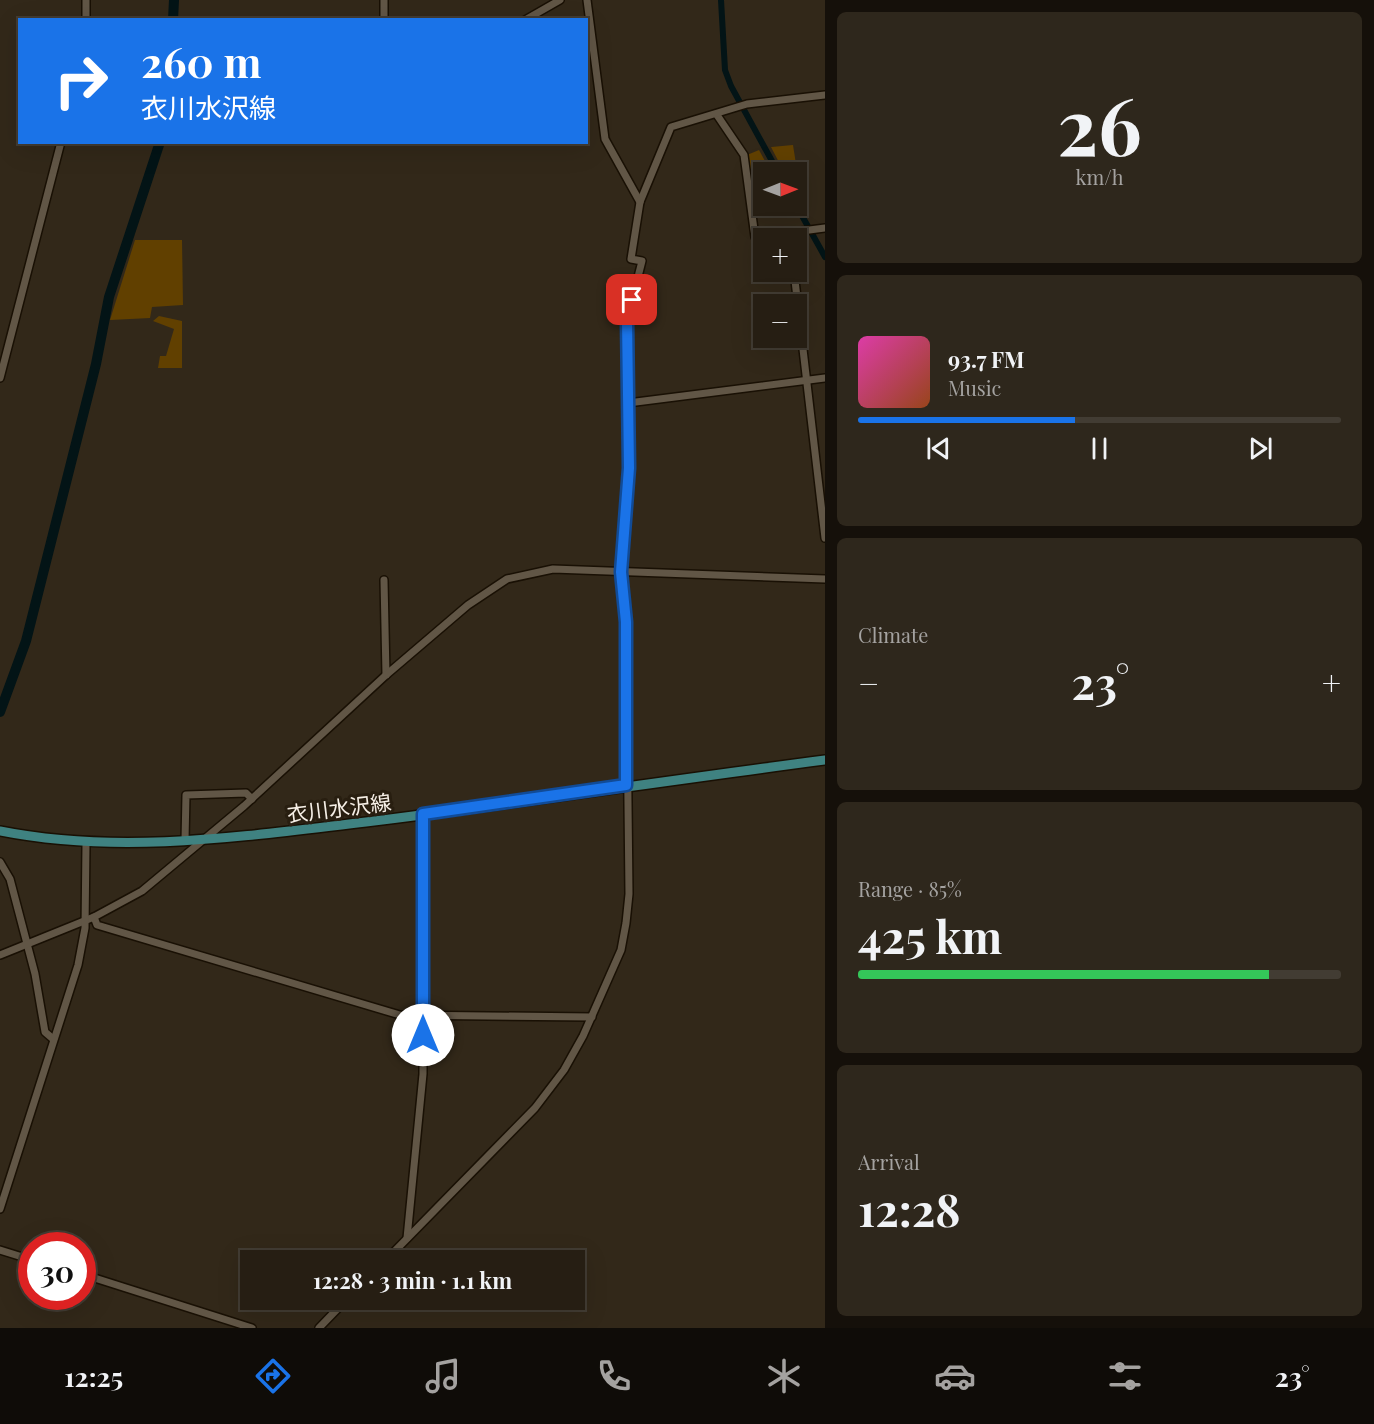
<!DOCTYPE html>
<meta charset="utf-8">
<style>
body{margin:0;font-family:"Playfair Display","Noto Sans JP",serif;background:#2e271c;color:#f1f3f6;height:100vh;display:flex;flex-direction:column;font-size:22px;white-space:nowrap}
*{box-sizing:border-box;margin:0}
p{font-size:20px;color:#a4a2a0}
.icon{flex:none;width:33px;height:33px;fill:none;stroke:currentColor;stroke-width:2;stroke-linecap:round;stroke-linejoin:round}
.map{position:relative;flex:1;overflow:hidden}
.drawer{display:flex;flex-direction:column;gap:12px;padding:12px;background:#15100a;width:549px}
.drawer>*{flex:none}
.top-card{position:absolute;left:18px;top:18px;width:570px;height:126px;border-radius:0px;box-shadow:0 6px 24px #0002,0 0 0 2px #423c33;background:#1a73e8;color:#fff;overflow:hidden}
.needle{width:39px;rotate:89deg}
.controls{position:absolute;left:753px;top:162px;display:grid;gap:12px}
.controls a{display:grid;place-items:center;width:54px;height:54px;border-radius:0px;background:#261e13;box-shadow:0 6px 24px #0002,0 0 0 2px #423c33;font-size:30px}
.speed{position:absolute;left:18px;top:1232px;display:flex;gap:12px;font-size:30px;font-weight:700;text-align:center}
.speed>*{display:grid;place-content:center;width:78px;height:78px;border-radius:50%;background:#261e13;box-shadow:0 6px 24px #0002,0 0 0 2px #423c33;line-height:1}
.speed .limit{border:9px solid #d22;background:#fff;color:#111}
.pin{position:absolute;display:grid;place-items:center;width:51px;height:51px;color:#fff;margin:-26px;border-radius:12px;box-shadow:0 3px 9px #0006}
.me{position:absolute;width:66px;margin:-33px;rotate:0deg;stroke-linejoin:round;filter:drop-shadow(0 0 4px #0008)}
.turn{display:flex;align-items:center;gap:21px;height:126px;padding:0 24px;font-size:27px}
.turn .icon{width:78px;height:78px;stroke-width:2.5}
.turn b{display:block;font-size:42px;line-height:51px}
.big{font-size:45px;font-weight:700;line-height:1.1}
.drawer .widget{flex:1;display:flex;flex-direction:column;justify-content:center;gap:9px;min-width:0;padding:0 21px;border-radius:9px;background:#2e271c}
.drawer .dial{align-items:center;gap:0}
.dial b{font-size:78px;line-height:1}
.song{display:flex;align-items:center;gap:18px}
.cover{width:72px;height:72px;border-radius:9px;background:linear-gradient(135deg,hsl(320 70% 55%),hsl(20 70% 35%))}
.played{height:6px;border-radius:3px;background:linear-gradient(90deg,#1a73e8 45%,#423c33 45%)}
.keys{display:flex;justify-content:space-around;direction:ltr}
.heat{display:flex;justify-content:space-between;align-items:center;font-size:33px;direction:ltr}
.charge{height:9px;border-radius:4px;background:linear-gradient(90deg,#34c759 85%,#423c33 0)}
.trip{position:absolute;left:240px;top:1250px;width:345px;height:60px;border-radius:0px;background:#261e13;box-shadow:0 6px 24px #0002,0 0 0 2px #423c33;font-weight:700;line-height:60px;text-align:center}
.tabs{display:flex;height:96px;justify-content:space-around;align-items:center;background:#0f0c08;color:#a4a2a0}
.tabs .icon{width:42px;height:42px}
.tabs .active{color:#1a73e8}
.tabs b{font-size:27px;color:#f1f3f6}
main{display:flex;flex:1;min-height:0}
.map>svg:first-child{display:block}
</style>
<main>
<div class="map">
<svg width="825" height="1328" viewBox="0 0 825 1328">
<rect width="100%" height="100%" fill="#322819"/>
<g fill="#614000">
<path d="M793 145 799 183H797L796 172H784L771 147Z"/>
<path d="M759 150 771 172H764L763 192 752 193 747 155Z"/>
<path d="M135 240H182L183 305 152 307 150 318 110 320Z"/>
<path d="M159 316 182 321V368H158L160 356H166L174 329 153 321Z"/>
</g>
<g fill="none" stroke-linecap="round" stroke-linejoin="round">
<g stroke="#031416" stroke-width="6">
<path d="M721 0 725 70 731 86 778 172"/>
<path d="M796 205 825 257"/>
</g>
<g stroke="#031416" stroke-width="10">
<path d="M173 20 174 0"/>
<path d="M0 712 26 641 96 364 109 297 160 142"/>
</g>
<g stroke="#191004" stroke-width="10">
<g id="minor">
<path d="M86 0V20"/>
<path d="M587 0 605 139 640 202"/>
<path d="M384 20V0"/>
<path d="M525 20 560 0"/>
<path d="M717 115 744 155 755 237 825 228"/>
<path d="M794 272 825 538"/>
<path d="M0 378 61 142"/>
<path d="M628 403 825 378"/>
<path d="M384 580 386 675"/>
<path d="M185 840 186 795 246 793 252 799"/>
<path d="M0 862 10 879 35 974 45 1032 52 1038"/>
<path d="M94 917 97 925 400 1015 592 1017"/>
<path d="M0 955 94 917 142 891 244 806 386 675 468 605 507 579 553 569 825 579"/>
<path d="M0 1209 78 965 85 928 86 844"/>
<path d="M407 1238 423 1074V815"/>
<path d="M0 1250 32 1260"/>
<path d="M386 1260 535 1108 564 1070 583 1036 621 950 626 923 629 894 626 622 621 572 629 468 627 320 642 261 631 259 640 202 671 127 747 104 825 95"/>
<path d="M82 1274 252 1328"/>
<path d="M319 1328 347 1299"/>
</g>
</g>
<g stroke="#191004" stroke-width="12">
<path id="major" d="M0 831C121 855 245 836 366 822 519 803 672 780 825 760"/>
</g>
<use href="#minor" stroke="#615646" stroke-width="7"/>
<use href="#major" stroke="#3f8281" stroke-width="9"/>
</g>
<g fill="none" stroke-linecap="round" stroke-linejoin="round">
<g stroke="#114b97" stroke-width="15">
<path id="route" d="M423 1035V814L626 785V622L621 572 629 468 627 320 632 300"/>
</g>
<use href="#route" stroke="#1a73e8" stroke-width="10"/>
</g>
<g text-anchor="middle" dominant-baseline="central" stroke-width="6" stroke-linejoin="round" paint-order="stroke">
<g font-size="21" fill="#f6efe6" stroke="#281e10">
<text transform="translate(339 807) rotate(-7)">衣川水沢線</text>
</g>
</g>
</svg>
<div class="controls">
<a><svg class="needle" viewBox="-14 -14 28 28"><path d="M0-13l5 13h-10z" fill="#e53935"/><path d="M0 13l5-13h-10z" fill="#a4a2a0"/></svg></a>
<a>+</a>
<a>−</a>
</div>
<div class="speed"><div class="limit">30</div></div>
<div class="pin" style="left:632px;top:300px;background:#d93025"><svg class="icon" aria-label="arrive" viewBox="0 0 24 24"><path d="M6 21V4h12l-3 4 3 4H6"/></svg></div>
<svg class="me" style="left:423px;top:1035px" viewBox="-20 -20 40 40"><circle r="19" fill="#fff"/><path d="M0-13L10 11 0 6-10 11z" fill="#1a73e8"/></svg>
<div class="trip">12:28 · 3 min · 1.1 km</div>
<div class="top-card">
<div class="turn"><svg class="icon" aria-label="right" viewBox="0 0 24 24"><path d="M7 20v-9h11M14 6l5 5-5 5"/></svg><div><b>260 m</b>衣川水沢線</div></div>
</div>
</div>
<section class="drawer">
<div class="widget dial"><b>26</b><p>km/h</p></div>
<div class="widget">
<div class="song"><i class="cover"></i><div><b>93.7 FM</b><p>Music</p></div></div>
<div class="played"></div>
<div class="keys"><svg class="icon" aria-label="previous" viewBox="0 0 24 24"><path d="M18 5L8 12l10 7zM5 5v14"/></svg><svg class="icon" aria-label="pause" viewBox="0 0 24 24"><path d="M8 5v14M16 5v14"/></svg><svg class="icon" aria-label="next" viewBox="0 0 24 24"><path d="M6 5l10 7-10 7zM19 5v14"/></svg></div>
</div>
<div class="widget"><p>Climate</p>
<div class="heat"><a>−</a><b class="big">23°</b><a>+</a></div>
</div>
<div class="widget"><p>Range · 85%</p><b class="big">425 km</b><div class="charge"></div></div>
<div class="widget"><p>Arrival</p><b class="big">12:28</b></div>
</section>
</main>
<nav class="tabs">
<b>12:25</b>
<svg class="icon active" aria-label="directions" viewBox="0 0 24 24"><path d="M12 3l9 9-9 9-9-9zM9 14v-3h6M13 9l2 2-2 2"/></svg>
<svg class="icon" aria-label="music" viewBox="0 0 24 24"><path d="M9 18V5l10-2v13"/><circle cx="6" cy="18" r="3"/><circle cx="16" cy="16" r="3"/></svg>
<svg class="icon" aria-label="phone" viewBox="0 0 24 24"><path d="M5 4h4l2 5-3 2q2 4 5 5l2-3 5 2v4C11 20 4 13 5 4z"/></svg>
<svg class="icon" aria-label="climate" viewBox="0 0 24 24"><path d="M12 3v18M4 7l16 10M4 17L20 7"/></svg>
<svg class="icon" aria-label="car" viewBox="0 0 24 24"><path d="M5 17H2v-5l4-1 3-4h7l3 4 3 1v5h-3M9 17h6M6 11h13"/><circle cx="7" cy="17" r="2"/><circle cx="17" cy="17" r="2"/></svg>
<svg class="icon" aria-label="filters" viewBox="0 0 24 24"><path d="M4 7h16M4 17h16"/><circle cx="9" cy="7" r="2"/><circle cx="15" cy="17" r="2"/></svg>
<b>23°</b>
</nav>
